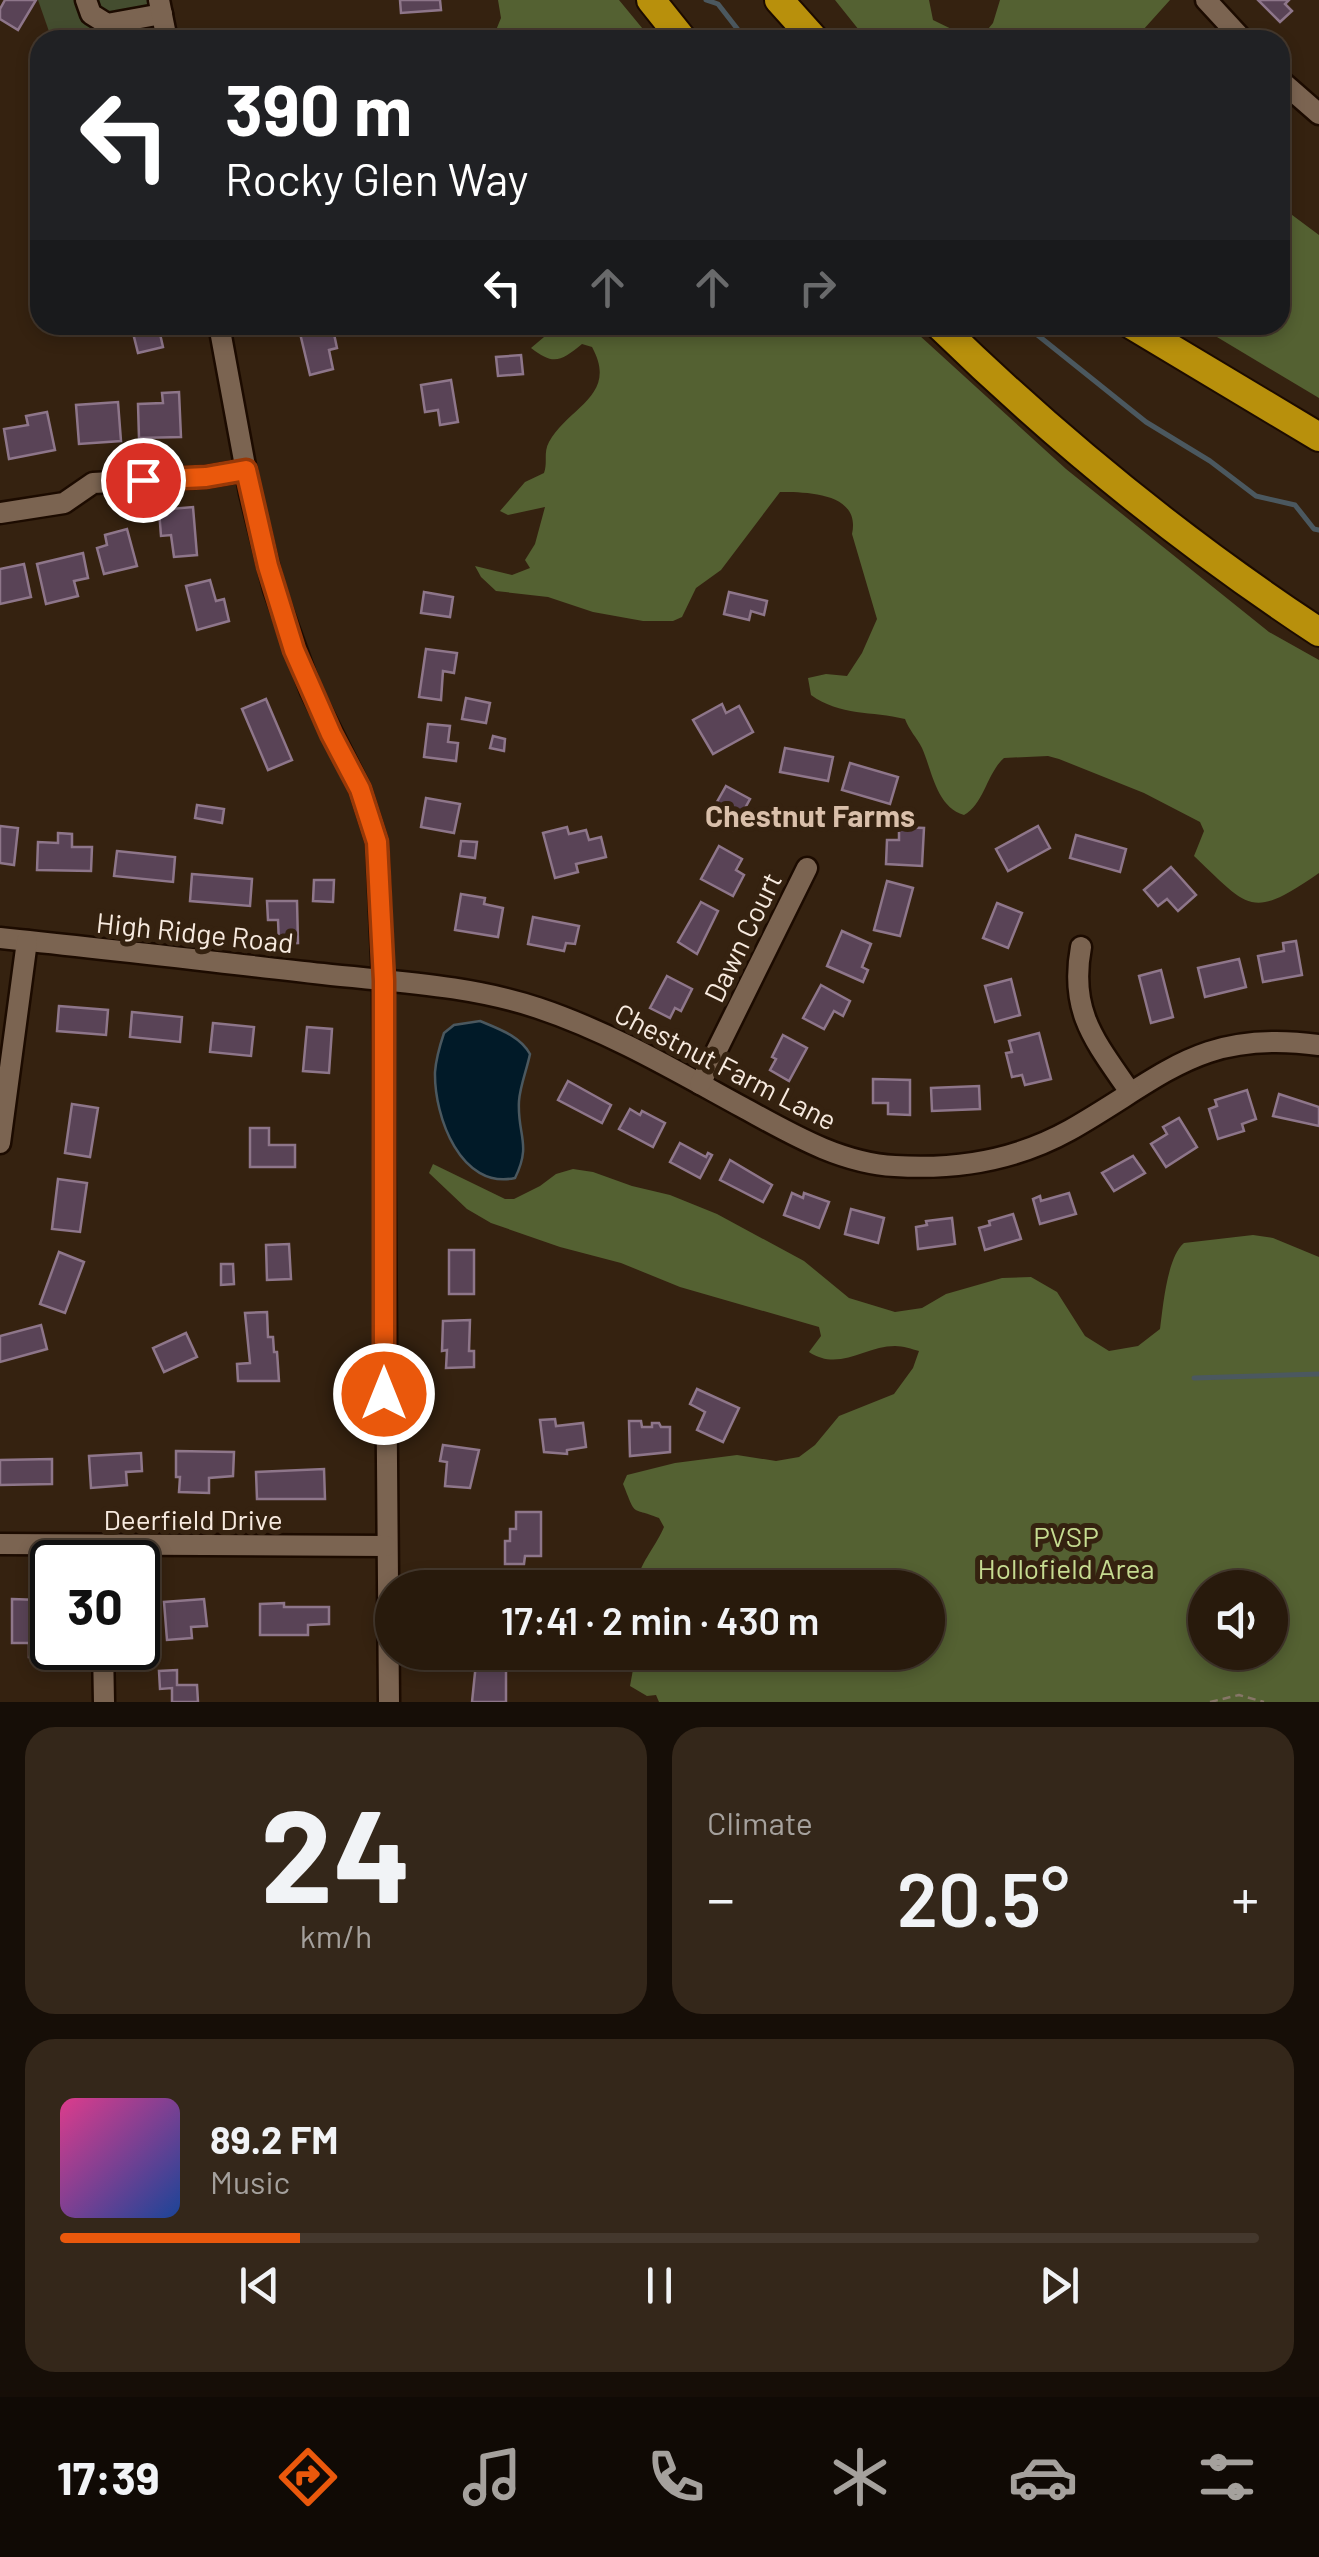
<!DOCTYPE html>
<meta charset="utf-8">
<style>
body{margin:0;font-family:Barlow,sans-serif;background:#34271a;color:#f1f3f6;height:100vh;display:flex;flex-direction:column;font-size:38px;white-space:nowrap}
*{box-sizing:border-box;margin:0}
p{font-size:32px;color:#a5a19d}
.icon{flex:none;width:55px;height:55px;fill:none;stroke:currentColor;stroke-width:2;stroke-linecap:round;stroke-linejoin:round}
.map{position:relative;height:1702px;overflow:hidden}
.drawer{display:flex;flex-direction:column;gap:25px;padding:25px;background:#160e07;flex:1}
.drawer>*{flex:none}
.top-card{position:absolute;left:30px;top:30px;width:1260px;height:305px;border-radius:30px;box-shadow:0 5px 15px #0003,0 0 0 2px #44382d;background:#202124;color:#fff;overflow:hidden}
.buttons{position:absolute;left:1188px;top:1570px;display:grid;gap:20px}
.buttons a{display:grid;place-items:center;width:100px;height:100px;border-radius:50%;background:#281a0c;box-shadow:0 5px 15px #0003,0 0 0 2px #44382d;font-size:50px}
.speed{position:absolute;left:30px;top:1540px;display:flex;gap:20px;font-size:50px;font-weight:700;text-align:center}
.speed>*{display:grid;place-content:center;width:130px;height:130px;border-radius:50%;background:#281a0c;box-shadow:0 5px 15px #0003,0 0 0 2px #44382d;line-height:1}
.speed .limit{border:5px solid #111;border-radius:15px;background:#fff;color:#111}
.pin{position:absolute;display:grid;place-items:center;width:85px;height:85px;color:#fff;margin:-42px;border:5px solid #fff;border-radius:50%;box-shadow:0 2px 10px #0007}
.me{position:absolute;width:110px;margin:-55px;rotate:0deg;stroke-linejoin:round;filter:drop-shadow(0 0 8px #0008)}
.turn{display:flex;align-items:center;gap:35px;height:210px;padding:0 30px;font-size:45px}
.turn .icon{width:130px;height:130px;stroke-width:2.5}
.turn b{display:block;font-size:70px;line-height:85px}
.lanes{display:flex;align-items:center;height:95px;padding:0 30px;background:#0003;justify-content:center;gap:50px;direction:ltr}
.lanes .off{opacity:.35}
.big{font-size:75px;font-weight:600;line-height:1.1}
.drawer .card{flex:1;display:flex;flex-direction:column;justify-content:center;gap:15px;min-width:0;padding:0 35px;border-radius:30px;background:#34271a}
.drawer .dial{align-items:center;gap:0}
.dial b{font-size:130px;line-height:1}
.song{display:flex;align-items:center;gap:30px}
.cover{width:120px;height:120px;border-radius:15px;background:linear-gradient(135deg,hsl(330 70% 55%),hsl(220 70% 35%))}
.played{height:10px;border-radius:5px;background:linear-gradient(90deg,#ea580c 20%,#44382d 20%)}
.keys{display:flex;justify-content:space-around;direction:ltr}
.heat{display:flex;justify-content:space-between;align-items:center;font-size:55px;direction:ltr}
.drawer .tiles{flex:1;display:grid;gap:25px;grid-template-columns:1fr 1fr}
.card:last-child{grid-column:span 2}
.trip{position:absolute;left:375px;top:1570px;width:570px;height:100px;border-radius:50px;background:#281a0c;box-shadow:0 5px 15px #0003,0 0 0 2px #44382d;font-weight:600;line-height:100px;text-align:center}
.tabs{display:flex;height:160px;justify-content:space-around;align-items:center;background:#100a05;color:#a5a19d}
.tabs .icon{width:70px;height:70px}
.tabs .current{color:#ea580c}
.tabs b{font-size:45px;color:#f1f3f6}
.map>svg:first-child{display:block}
</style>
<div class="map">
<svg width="1319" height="1702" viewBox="0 0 1319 1702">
<rect width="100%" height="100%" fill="#352210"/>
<path fill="#444d2f" d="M38 0H148L156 40H52Z"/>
<g fill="#546132" fill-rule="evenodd">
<path d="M498 0H619L652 40H580L565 32 550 40H492L501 18Z"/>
<path d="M835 0H929L933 20 974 40H867Z"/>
<path d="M1000 0H1170L1134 40H979L993 23Z"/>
<path d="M1280 206 1319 235V398L1197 325H1280Z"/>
<path d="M549 325H908L1066 469 1269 632 1319 660V873C1251 920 1250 909 1194 856L1204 831 1200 822 1144 793 1059 759 1048 756 1004 758C987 773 984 804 964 815 936 807 932 770 922 748 917 738 909 730 905 719 872 711 840 716 811 695L808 678 826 674 847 676 862 653 877 619 852 534C861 493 808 492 780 492L721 570 696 588 682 617 673 621H643L593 612 548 597 496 591 481 577 475 566 512 575 530 568 525 560 535 544 545 507 508 515 500 511 525 482 544 473C548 462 543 453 549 442 568 407 619 396 592 347L582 344C561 361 554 366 531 348L544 337Z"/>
<path d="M433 1164 505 1199H514L540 1186 556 1174 573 1169 593 1172 632 1186 670 1195 717 1214 804 1261 849 1298 895 1312 922 1308 946 1294 1002 1278 1031 1277 1057 1292 1085 1336 1109 1351 1138 1346 1160 1329C1163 1307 1167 1257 1184 1243L1253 1235 1273 1238 1319 1257V1702H659L656 1695 647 1696 630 1686 636 1653 928 1652V1588L636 1587C639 1563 654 1550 664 1527L659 1518C629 1506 637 1518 623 1484L627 1475 675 1463 737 1455 776 1461 799 1457 815 1445 839 1416 894 1394 913 1368 919 1351C912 1349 903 1346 895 1346 865 1346 839 1372 809 1352L821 1336 819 1327 680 1287 621 1263 560 1247 491 1223 467 1209 429 1173ZM1205 1588H1270V1652H1205Z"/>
</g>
<path fill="#011a28" stroke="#4b585f" stroke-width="2.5" d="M480 1021C499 1029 520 1036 530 1054 527 1069 520 1086 519 1101 517 1135 532 1144 515 1178 461 1190 434 1117 435 1072 436 1058 440 1045 444 1033L454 1025Z"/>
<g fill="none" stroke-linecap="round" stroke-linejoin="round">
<g stroke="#4b585f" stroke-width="5">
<path d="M706 0 718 4 746 40"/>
<path d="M1025 325 1146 422 1210 461 1256 496 1295 505 1314 529 1319 530"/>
<path d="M1194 1378 1319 1374"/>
</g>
</g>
<g fill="#594356" stroke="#8e768a" stroke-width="2.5">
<path d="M5 0H36L18 30 0 19V9Z"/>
<path d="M400 0H440L441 10 401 13Z"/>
<path d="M1258 0H1289L1285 4 1292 11 1280 22Z"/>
<path d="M131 325H158L163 347 138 353Z"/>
<path d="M298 325H323L326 335 334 334 337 348 329 350 333 369 310 375Z"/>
<path d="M521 355 523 374 498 376 496 357Z"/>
<path d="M451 380 458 422 440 425 438 410 425 412 421 385Z"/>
<path d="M179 392 181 437 139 438 138 404 163 403 162 393Z"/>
<path d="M118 402 121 441 79 444 76 405Z"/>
<path d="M47 412 55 450 9 459 4 429 28 425 26 416Z"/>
<path d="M193 507 197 555 174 557 171 535 161 536 159 510Z"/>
<path d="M127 529 137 566 104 574 97 548 107 545 105 535Z"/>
<path d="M83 553 88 578 74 581 78 596 46 604 37 564Z"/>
<path d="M24 564 31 597 0 604V569Z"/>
<path d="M210 580 216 601 224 599 229 621 197 630 186 586Z"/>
<path d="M424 592 453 597 450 617 421 613Z"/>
<path d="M729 592 767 601 764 615 751 611 749 620 724 614Z"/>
<path d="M426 649 457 653 454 673 443 671 441 700 419 697Z"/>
<path d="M466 698 490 703 486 723 462 719Z"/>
<path d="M266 699 292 760 268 770 242 709Z"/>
<path d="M722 704 726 713 739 706 753 732 713 754 693 720Z"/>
<path d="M428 724 450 726 448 742 458 743 456 761 424 757Z"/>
<path d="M493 736 505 739 504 751 490 748Z"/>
<path d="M785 748 833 757 828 781 780 772Z"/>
<path d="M850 763 898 777 890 804 842 790Z"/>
<path d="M726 786 750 799 733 830 709 816Z"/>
<path d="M426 798 460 804 454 833 421 827Z"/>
<path d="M197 805 224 809 222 823 195 818Z"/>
<path d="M0 826 18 828 14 865 0 863Z"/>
<path d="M1038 826 1050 848 1008 871 996 849Z"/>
<path d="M567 827 569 834 586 830 589 840 601 837 606 857 576 864 578 872 555 878 543 833Z"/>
<path d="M899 827 924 828 922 866 886 864 887 840H899Z"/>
<path d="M58 833 72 834V847H92L91 871 37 870 38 842 58 843Z"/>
<path d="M1076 835 1126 849 1120 872 1070 858Z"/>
<path d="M461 841 477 842 475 858 459 856Z"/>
<path d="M719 846 742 859 736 870 744 875 733 896 701 879Z"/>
<path d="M117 851 175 857 173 882 114 876Z"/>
<path d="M1171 867 1196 895 1178 911 1167 899 1158 906 1144 890Z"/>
<path d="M192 874 252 879 250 906 190 901Z"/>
<path d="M314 880H334L333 902 313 901Z"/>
<path d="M887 881 913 888 900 936 874 930Z"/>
<path d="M461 894 485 898 484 904 503 908 498 937 455 930Z"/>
<path d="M267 901H297L298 943 279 944 278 920H268Z"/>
<path d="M701 902 718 911 697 954 678 942Z"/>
<path d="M997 903 1022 913 1008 948 983 938Z"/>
<path d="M533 917 579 926 575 944 566 943 564 951 528 944Z"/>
<path d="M842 931 871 944 862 967 868 970 863 982 827 966Z"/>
<path d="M1296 941 1302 975 1263 982 1258 956 1284 951 1283 943Z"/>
<path d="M1239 959 1246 987 1205 997 1198 968Z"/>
<path d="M1161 970 1173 1017 1151 1023 1139 976Z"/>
<path d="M667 976 692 989 681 1011 675 1008 670 1018 650 1008Z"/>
<path d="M1011 979 1020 1015 995 1022 985 986Z"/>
<path d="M821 985 850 1001 843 1016 834 1011 824 1029 803 1018Z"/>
<path d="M59 1006 108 1010 106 1035 57 1031Z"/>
<path d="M132 1012 182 1017 180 1042 130 1037Z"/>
<path d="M213 1023 254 1027 251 1056 210 1052Z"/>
<path d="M307 1027 332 1029 329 1073 303 1071Z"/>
<path d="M1039 1033 1051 1079 1025 1085 1022 1075 1012 1077 1006 1053 1012 1052 1009 1041Z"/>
<path d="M783 1035 807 1048 789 1081 770 1070 776 1059 772 1057Z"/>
<path d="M873 1079 910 1080V1115L888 1114V1103H873Z"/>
<path d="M568 1081 611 1105 602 1123 558 1100Z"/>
<path d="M979 1086 980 1109 932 1111 931 1088Z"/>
<path d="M1247 1090 1256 1119 1242 1124 1244 1131 1218 1139 1209 1109 1217 1106 1215 1100Z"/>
<path d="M1279 1094 1319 1107V1126L1273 1116Z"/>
<path d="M72 1104 98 1108 90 1157 65 1153Z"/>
<path d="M630 1109 640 1115 642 1111 665 1123 653 1147 619 1129Z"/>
<path d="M1179 1118 1197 1147 1166 1167 1151 1144 1167 1134 1163 1127Z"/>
<path d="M250 1128H269V1145H295V1167H250Z"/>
<path d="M680 1143 706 1157 708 1153 712 1155 700 1178 670 1162Z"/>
<path d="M1133 1156 1145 1173 1114 1191 1102 1173Z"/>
<path d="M730 1160 772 1185 763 1202 720 1180Z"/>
<path d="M58 1179 87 1183 80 1232 52 1229Z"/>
<path d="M792 1193 803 1198 804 1193 829 1202 819 1228 784 1215Z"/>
<path d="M1069 1193 1076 1214 1040 1224 1033 1199 1040 1196 1041 1201Z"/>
<path d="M851 1209 884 1218 878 1243 845 1234Z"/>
<path d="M1013 1214 1021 1239 985 1250 979 1228 990 1225 989 1221Z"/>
<path d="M952 1218 955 1244 918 1249 916 1227 927 1225 926 1221Z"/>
<path d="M289 1244 291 1279 267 1280 266 1245Z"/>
<rect x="449" y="1250" width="25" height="44"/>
<path d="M59 1252 84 1262 65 1313 40 1304Z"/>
<path d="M221 1264H233L234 1284 221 1285Z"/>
<path d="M267 1312 268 1337H273L274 1352H277L279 1381H238L237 1364 250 1363 245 1313Z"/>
<path d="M470 1320 469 1351H474V1367L446 1368 447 1350 442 1351 443 1321Z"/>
<path d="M41 1325 47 1349 0 1362V1336Z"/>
<path d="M186 1333 197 1357 164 1372 153 1348Z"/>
<path d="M697 1389 739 1408 723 1442 697 1430 705 1412 690 1404Z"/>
<path d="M555 1419 556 1426 583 1423 586 1447 567 1450V1454L544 1452 540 1420Z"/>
<path d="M629 1421H641L642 1427H652V1423H659L661 1427H670V1452L630 1456Z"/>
<path d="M443 1445 479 1450 470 1488 445 1486 447 1462 440 1461Z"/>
<path d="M176 1451 234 1452 233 1476 209 1478V1493L179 1492 180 1477H176Z"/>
<path d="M141 1453 142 1471 126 1472 127 1485 91 1488 89 1456Z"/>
<path d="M52 1459V1484L0 1485V1460Z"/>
<path d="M324 1469 325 1499H257L256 1472Z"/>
<path d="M516 1512H541V1556H525L524 1564H505V1541H510V1529H516Z"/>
<path d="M12 1599 39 1600V1642H48V1657H29V1643H12Z"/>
<path d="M204 1599 207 1626 191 1627 192 1638 167 1640 164 1602Z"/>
<path d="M284 1603V1607H329V1624L308 1625V1635H260V1604Z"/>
<path d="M476 1663H506V1702H472Z"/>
<path d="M177 1670V1685H197L198 1702H172V1688L160 1689 159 1671Z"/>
</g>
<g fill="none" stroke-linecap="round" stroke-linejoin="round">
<g stroke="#1c0b00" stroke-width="25">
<g id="minor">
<path d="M86 0 91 14 107 24 162 14"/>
<path d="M159 0 167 40"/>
<path d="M1206 0 1243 40"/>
<path d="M1280 80 1319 114"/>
<path d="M219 325 250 493 274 589 311 691 360 789 377 842 383 981 389 1702"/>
<path d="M0 513 64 503 93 483 206 477 246 470"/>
<path d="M0 938C108 949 215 962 323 974 395 982 469 985 538 1008 610 1032 676 1071 742 1107 790 1133 839 1163 895 1166 956 1170 1016 1160 1070 1130 1165 1076 1200 1029 1319 1045"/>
<path d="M1081 947C1069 1012 1095 1041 1130 1092"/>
<path d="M700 1084 807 868"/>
<path d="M0 1143 27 941"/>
<path d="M0 1544 386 1546"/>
<path d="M103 1648 104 1702"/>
</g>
</g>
<g stroke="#1c0b00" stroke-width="32">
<g id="highway">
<path d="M651 0 683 40"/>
<path d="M779 0 815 40"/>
<path d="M939 325C1057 440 1182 542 1319 632"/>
<path d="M1132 325 1319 437"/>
</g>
</g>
<path stroke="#867667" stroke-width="2.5" stroke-dasharray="8 5" stroke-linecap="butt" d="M1210 1702 1239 1695 1264 1702"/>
<use href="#minor" stroke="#7b6451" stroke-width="20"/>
<use href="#highway" stroke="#b8900c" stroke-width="28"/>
</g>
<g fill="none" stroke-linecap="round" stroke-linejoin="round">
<g stroke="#983908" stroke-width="25">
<path id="route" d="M143 480 206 477 246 470 268 566 294 650 331 734 360 789 377 842 384 981V1394"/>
</g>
<use href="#route" stroke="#ea580c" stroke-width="18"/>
</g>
<g text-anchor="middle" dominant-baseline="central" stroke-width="10" stroke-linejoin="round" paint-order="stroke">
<g font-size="28" fill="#f7eadf" stroke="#352210">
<text transform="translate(195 932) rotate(6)">High Ridge Road</text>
<text transform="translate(742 937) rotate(-64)">Dawn Court</text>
<text transform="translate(726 1066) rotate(27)">Chestnut Farm Lane</text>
<text x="193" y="1519">Deerfield Drive</text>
</g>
<g font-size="28" fill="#c6dc91" stroke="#352210">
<text x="1066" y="1536">PVSP<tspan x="1066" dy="32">Hollofield Area</tspan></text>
</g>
<g font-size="30" font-weight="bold" fill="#d9bfaa" stroke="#352210">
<text x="810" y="815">Chestnut Farms</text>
</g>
</g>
</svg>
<div class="buttons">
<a><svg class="icon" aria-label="sound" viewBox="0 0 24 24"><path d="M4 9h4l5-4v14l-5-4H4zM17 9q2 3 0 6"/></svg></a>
</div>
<div class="speed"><div class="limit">30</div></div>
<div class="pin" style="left:143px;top:480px;background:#d93025"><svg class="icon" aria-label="arrive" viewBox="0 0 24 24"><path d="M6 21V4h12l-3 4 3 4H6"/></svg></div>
<svg class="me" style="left:384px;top:1394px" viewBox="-20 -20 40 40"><circle r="17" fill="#ea580c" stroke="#fff" stroke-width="3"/><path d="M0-11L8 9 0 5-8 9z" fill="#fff"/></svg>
<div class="trip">17:41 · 2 min · 430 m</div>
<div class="top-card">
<div class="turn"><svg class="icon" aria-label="left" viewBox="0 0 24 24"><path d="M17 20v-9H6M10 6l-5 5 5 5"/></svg><div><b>390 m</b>Rocky Glen Way</div></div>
<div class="lanes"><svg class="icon" aria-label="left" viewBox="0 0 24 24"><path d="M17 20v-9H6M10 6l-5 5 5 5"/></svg><svg class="icon off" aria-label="ahead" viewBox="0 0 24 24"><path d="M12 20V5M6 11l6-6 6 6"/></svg><svg class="icon off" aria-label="ahead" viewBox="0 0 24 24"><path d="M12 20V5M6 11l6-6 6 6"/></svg><svg class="icon off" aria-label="right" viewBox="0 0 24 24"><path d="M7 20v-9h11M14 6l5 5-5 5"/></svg></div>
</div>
</div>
<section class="drawer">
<div class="tiles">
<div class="card dial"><b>24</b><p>km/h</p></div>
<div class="card"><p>Climate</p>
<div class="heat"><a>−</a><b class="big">20.5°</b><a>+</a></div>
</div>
<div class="card">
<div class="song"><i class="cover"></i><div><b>89.2 FM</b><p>Music</p></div></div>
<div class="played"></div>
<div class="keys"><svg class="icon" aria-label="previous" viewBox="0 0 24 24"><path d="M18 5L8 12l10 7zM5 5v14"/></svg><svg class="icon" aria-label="pause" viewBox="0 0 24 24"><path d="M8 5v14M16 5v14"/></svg><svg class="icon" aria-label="next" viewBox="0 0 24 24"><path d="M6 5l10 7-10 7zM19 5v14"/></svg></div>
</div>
</div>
</section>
<nav class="tabs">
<b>17:39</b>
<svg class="icon current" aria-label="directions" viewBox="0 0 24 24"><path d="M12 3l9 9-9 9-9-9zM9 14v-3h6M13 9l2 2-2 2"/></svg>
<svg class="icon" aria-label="music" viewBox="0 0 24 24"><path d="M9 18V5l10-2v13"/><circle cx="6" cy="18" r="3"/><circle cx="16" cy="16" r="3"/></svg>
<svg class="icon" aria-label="phone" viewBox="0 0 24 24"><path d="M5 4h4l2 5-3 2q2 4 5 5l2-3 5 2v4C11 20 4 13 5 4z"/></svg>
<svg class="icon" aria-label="climate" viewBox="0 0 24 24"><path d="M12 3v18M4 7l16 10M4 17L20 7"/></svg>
<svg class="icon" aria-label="car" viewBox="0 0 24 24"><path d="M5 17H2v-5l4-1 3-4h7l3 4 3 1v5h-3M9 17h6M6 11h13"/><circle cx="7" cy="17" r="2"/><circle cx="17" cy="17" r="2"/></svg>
<svg class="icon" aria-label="filters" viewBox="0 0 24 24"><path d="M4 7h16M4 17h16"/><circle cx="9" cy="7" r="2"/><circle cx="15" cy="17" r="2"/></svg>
</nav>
